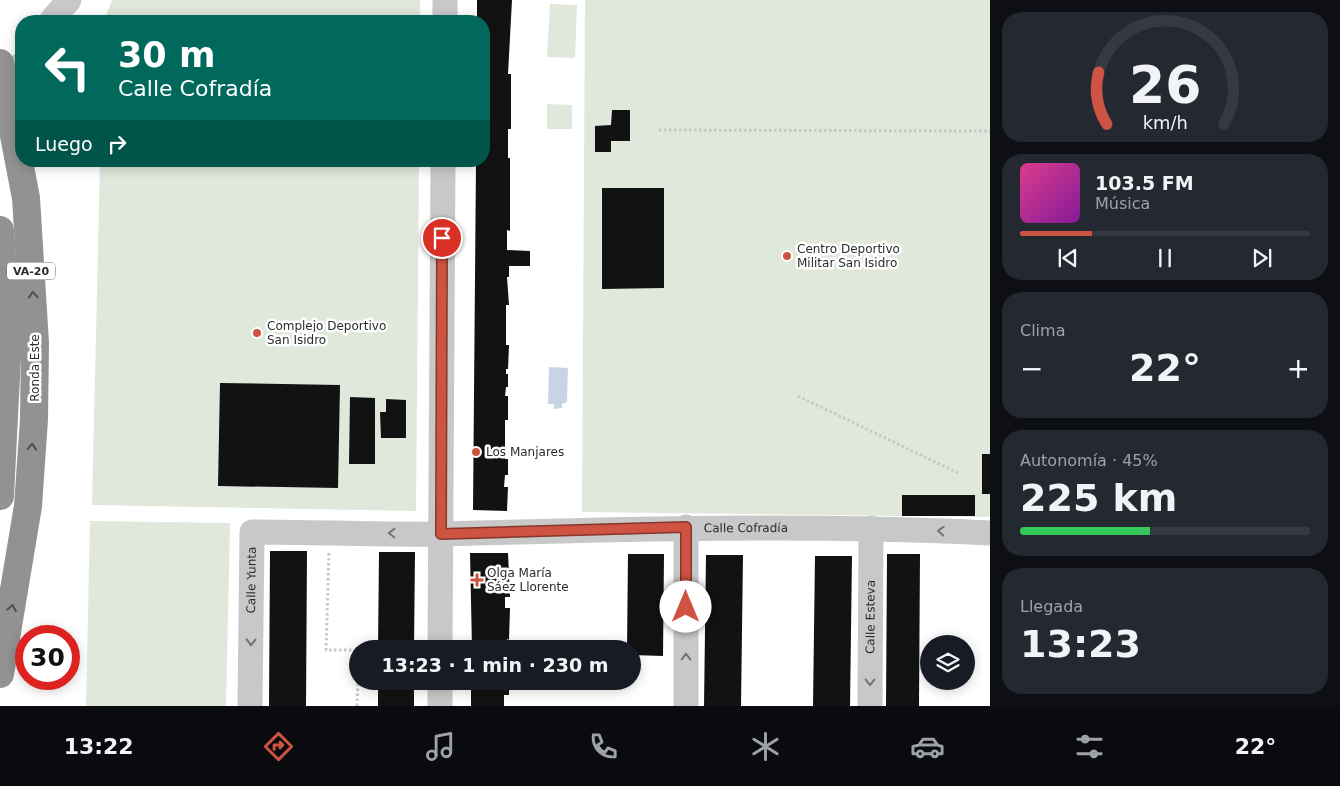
<!DOCTYPE html>
<html lang="es">
<meta charset="utf-8">
<style>
body{margin:0;font-family:"DejaVu Sans",sans-serif;background:#242831;color:#f1f3f6;height:100vh;display:flex;flex-direction:column;font-size:19px;white-space:nowrap}
*{box-sizing:border-box;margin:0}
p{font-size:16px;color:#9ea1a6}
.icon{flex:none;width:28px;height:28px;fill:none;stroke:currentColor;stroke-width:2;stroke-linecap:round;stroke-linejoin:round}
.map{position:relative;flex:1;overflow:hidden}
.details{display:flex;flex-direction:column;gap:12px;padding:12px;background:#0d0f14;width:350px}
.details>*{flex:none}
.top-card{position:absolute;left:15px;top:15px;width:475px;height:152px;border-radius:20px;box-shadow:0 2px 12px #0003;background:#00695c;color:#fff;overflow:hidden}
.tools{position:absolute;left:920px;top:635px;display:grid;gap:10px}
.tools a{display:grid;place-items:center;width:55px;height:55px;border-radius:50%;background:#171b24;box-shadow:0 2px 12px #0003;font-size:25px}
.speed{position:absolute;left:15px;top:625px;display:flex;gap:10px;font-size:25px;font-weight:700;text-align:center}
.speed>*{display:grid;place-content:center;width:65px;height:65px;border-radius:50%;background:#171b24;box-shadow:0 2px 12px #0003;line-height:1}
.speed .limit{border:8px solid #d22;background:#fff;color:#111}
.pin{position:absolute;display:grid;place-items:center;width:42px;height:42px;color:#fff;margin:-21px;border:2px solid #fff;border-radius:50%;box-shadow:0 1px 5px #0007}
.me{position:absolute;width:55px;margin:-28px;rotate:0deg;stroke-linejoin:round;filter:drop-shadow(0 0 4px #0008)}
.turn{display:flex;align-items:center;gap:18px;height:105px;padding:0 20px;font-size:22px}
.turn .icon{width:65px;height:65px;stroke-width:2.5}
.turn b{display:block;font-size:35px;line-height:42px}
.then{display:flex;align-items:center;height:48px;padding:0 20px;background:#0003;gap:10px;font-size:19px}
.big{font-size:38px;font-weight:700;line-height:1.1}
.details .tile{flex:1;display:flex;flex-direction:column;justify-content:center;gap:8px;min-width:0;padding:0 18px;border-radius:20px;background:#242831}
.details .dial{align-items:center;gap:0}
.dial svg{height:130px;overflow:visible;fill:none;stroke:#363941;stroke-width:7;stroke-linecap:round;text-anchor:middle}
.dial text{fill:#f1f3f6;stroke:none}
.song{display:flex;align-items:center;gap:15px}
.cover{width:60px;height:60px;border-radius:8px;background:linear-gradient(135deg,hsl(330 70% 55%),hsl(290 70% 35%))}
.played{height:5px;border-radius:2px;background:linear-gradient(90deg,#ce5342 25%,#363941 25%)}
.keys{display:flex;justify-content:space-around;direction:ltr}
.heat{display:flex;justify-content:space-between;align-items:center;font-size:28px;direction:ltr}
.charge{height:8px;border-radius:4px;background:linear-gradient(90deg,#34c759 45%,#363941 0)}
.trip{position:absolute;left:349px;top:640px;width:292px;height:50px;border-radius:25px;background:#171b24;box-shadow:0 2px 12px #0003;font-weight:700;line-height:50px;text-align:center}
.menu{display:flex;height:80px;justify-content:space-around;align-items:center;background:#090b0e;color:#9ea1a6}
.menu .icon{width:35px;height:35px}
.menu .active{color:#ce5342}
.menu b{font-size:22px;color:#f1f3f6}
main{display:flex;flex:1;min-height:0}
.map>svg:first-child{display:block}
</style>
<main>
<div class="map">
<svg width="990" height="706" viewBox="0 0 990 706">
<rect width="100%" height="100%" fill="#fff"/>
<g fill="#dfe8da">
<path d="M112 0H420V21H104Z"/>
<path d="M585 0H990V517L582 512Z"/>
<path d="M550 4 577 5 575 58 547 57Z"/>
<path d="M547 104 572 105V129H547Z"/>
<path d="M100 161H419L416 511 92 505Z"/>
<path d="M90 521 230 523 226 706H86Z"/>
</g>
<path fill="#c8d4e5" d="M549 367 568 368 567 402 562 404V408L554 409V404H548Z"/>
<g fill="#121212">
<path d="M477 0H512L508 74H511V129H508V158H510V231L507 230V250L530 251V266H509V277H507L509 305H506V345H509L508 369H506V374H508V387H506L505 396H508V420H505V459H508V475H505L504 487H508L507 511 473 510 476 161H484V21H477Z"/>
<path d="M612 110H630V141H611V152H595V126L611 125Z"/>
<path d="M602 188H664V288L602 289Z"/>
<path d="M220 383 340 385 338 488 218 486Z"/>
<path d="M350 397 375 398V464H349Z"/>
<path d="M386 399 406 400V438H381L380 412H386Z"/>
<rect x="982" y="454" width="8" height="40"/>
<rect x="902" y="495" width="73" height="21"/>
<path d="M270 551H307L306 706H269Z"/>
<path d="M379 552H415L414 649H378Z"/>
<path d="M470 553H508L510 597H505V608H510L509 640 507 639 506 649H472Z"/>
<path d="M628 554H664L663 656 632 655V649H627Z"/>
<path d="M887 554H920L919 706H886Z"/>
<path d="M706 555H743L741 706H704Z"/>
<path d="M815 556H852L850 706H813Z"/>
<rect x="378" y="681" width="36" height="25"/>
<path d="M471 681H509V695H504V706H471Z"/>
</g>
<g fill="none" stroke-linecap="round" stroke-linejoin="round">
<g stroke="#c8c8c8" stroke-width="3" stroke-dasharray="2.5 2.5" stroke-linecap="butt">
<path d="M659 130 990 131"/>
<path d="M798 396 958 473"/>
<path d="M329 553 326 650H358"/>
<path d="M357 706 358 681"/>
</g>
<g stroke="#c8c8c8" stroke-width="25">
<path d="M445 0V21"/>
<path d="M51 21 69 0"/>
<path d="M0 79 21 65"/>
<path d="M686 527V706"/>
<path d="M440 649 443 161"/>
<path id="s1" d="M250 706 252 532C315 532 379 535 441 534 625 529 807 524 990 533"/>
<path d="M440 706V681"/>
<path id="s2" d="M870 706 871 528"/>
</g>
<g stroke="#929292" stroke-width="28">
<path d="M0 63 26 198 35 343 34 419 28 506 0 674"/>
<path d="M0 230 8 337 0 496"/>
</g>
</g>
<defs><path id="oneway-chevron" d="M-2-3.5L2.5 0L-2 3.5" fill="none" stroke-width="1.6" stroke-linecap="round" stroke-linejoin="round" transform="scale(1.25)"/></defs>
<g stroke="#4f4f4f">
<use href="#oneway-chevron" transform="translate(33 295) rotate(-94)"/>
<use href="#oneway-chevron" transform="translate(32 447) rotate(-86)"/>
<use href="#oneway-chevron" transform="translate(12 608) rotate(-81)"/>
</g>
<g stroke="#727272">
<use href="#oneway-chevron" transform="translate(941 531) rotate(-177)"/>
<use href="#oneway-chevron" transform="translate(392 533) rotate(-179)"/>
<use href="#oneway-chevron" transform="translate(251 642) rotate(91)"/>
<use href="#oneway-chevron" transform="translate(686 657) rotate(-90)"/>
<use href="#oneway-chevron" transform="translate(870 682) rotate(90)"/>
</g>
<g fill="none" stroke-linecap="round" stroke-linejoin="round">
<g stroke="#86362b" stroke-width="12">
<path id="route" d="M442 238 441 534 686 527V607"/>
</g>
<use href="#route" stroke="#ce5342" stroke-width="9"/>
</g>
<g fill="#ce5342" stroke="#fff" stroke-width="2">
<circle cx="787" cy="256" r="5"/>
<circle cx="257" cy="333" r="5"/>
<circle cx="476" cy="452" r="5"/>
<path d="M474.5 572.5h5v5h5v5h-5v5h-5v-5h-5v-5h5z"/>
</g>
<g text-anchor="middle" dominant-baseline="central" stroke-width="5" stroke-linejoin="round" paint-order="stroke">
<rect fill="#fff" stroke="#6b6b6b" stroke-width="1" x="7" y="262.5" width="48" height="17" rx="4"/>
<g font-size="11" font-weight="bold" fill="#2b2b2b">
<text x="31" y="271">VA-20</text>
</g>
<g font-size="12" fill="#2b2b2b" stroke="#fff" text-anchor="start">
<text x="797" y="249">Centro Deportivo<tspan x="797" dy="14">Militar San Isidro</tspan></text>
<text x="267" y="326">Complejo Deportivo<tspan x="267" dy="14">San Isidro</tspan></text>
<text x="486" y="452">Los Manjares</text>
<text x="487" y="573">Olga María<tspan x="487" dy="14">Sáez Llorente</tspan></text>
</g>
<g font-size="12" fill="#2b2b2b" stroke="#fff">
<text transform="translate(35 368) rotate(-90)">Ronda Este</text>
<text stroke="none"><textPath href="#s1" startOffset="668">Calle Cofradía</textPath></text>
<text stroke="none"><textPath href="#s1" startOffset="126">Calle Yunta</textPath></text>
<text stroke="none"><textPath href="#s2" startOffset="89">Calle Esteva</textPath></text>
</g>
</g>
</svg>
<div class="tools">
<a><svg class="icon" aria-label="layers" viewBox="0 0 24 24"><path d="M12 4l9 5-9 5-9-5zM3 14l9 5 9-5"/></svg></a>
</div>
<div class="speed"><div class="limit">30</div></div>
<div class="pin" style="left:442px;top:238px;background:#d93025"><svg class="icon" aria-label="arrive" viewBox="0 0 24 24"><path d="M6 21V4h12l-3 4 3 4H6"/></svg></div>
<svg class="me" style="left:686px;top:607px" viewBox="-20 -20 40 40"><circle r="19" fill="#fff"/><path d="M0-13L10 11 0 6-10 11z" fill="#ce5342"/></svg>
<div class="trip">13:23 · 1 min · 230 m</div>
<div class="top-card">
<div class="turn"><svg class="icon" aria-label="left" viewBox="0 0 24 24"><path d="M17 20v-9H6M10 6l-5 5 5 5"/></svg><div><b>30 m</b>Calle Cofradía</div></div>
<div class="then">Luego<svg class="icon" aria-label="right" viewBox="0 0 24 24"><path d="M7 20v-9h11M14 6l5 5-5 5"/></svg></div>
</div>
</div>
<section class="details">
<div class="tile dial"><svg viewBox="0 0 100 80">
<path d="M14 69A42 42 0 1 1 86 69"/>
<path d="M14 69A42 42 0 0 1 9 37" stroke="#ce5342"/>
<text x="50" y="56" font-size="32" font-weight="700">26</text>
<text x="50" y="72" font-size="11">km/h</text>
</svg></div>
<div class="tile">
<div class="song"><i class="cover"></i><div><b>103.5 FM</b><p>Música</p></div></div>
<div class="played"></div>
<div class="keys"><svg class="icon" aria-label="previous" viewBox="0 0 24 24"><path d="M18 5L8 12l10 7zM5 5v14"/></svg><svg class="icon" aria-label="pause" viewBox="0 0 24 24"><path d="M8 5v14M16 5v14"/></svg><svg class="icon" aria-label="next" viewBox="0 0 24 24"><path d="M6 5l10 7-10 7zM19 5v14"/></svg></div>
</div>
<div class="tile"><p>Clima</p>
<div class="heat"><a>−</a><b class="big">22°</b><a>+</a></div>
</div>
<div class="tile"><p>Autonomía · 45%</p><b class="big">225 km</b><div class="charge"></div></div>
<div class="tile"><p>Llegada</p><b class="big">13:23</b></div>
</section>
</main>
<nav class="menu">
<b>13:22</b>
<svg class="icon active" aria-label="directions" viewBox="0 0 24 24"><path d="M12 3l9 9-9 9-9-9zM9 14v-3h6M13 9l2 2-2 2"/></svg>
<svg class="icon" aria-label="music" viewBox="0 0 24 24"><path d="M9 18V5l10-2v13"/><circle cx="6" cy="18" r="3"/><circle cx="16" cy="16" r="3"/></svg>
<svg class="icon" aria-label="phone" viewBox="0 0 24 24"><path d="M5 4h4l2 5-3 2q2 4 5 5l2-3 5 2v4C11 20 4 13 5 4z"/></svg>
<svg class="icon" aria-label="climate" viewBox="0 0 24 24"><path d="M12 3v18M4 7l16 10M4 17L20 7"/></svg>
<svg class="icon" aria-label="car" viewBox="0 0 24 24"><path d="M5 17H2v-5l4-1 3-4h7l3 4 3 1v5h-3M9 17h6M6 11h13"/><circle cx="7" cy="17" r="2"/><circle cx="17" cy="17" r="2"/></svg>
<svg class="icon" aria-label="filters" viewBox="0 0 24 24"><path d="M4 7h16M4 17h16"/><circle cx="9" cy="7" r="2"/><circle cx="15" cy="17" r="2"/></svg>
<b>22°</b>
</nav>
